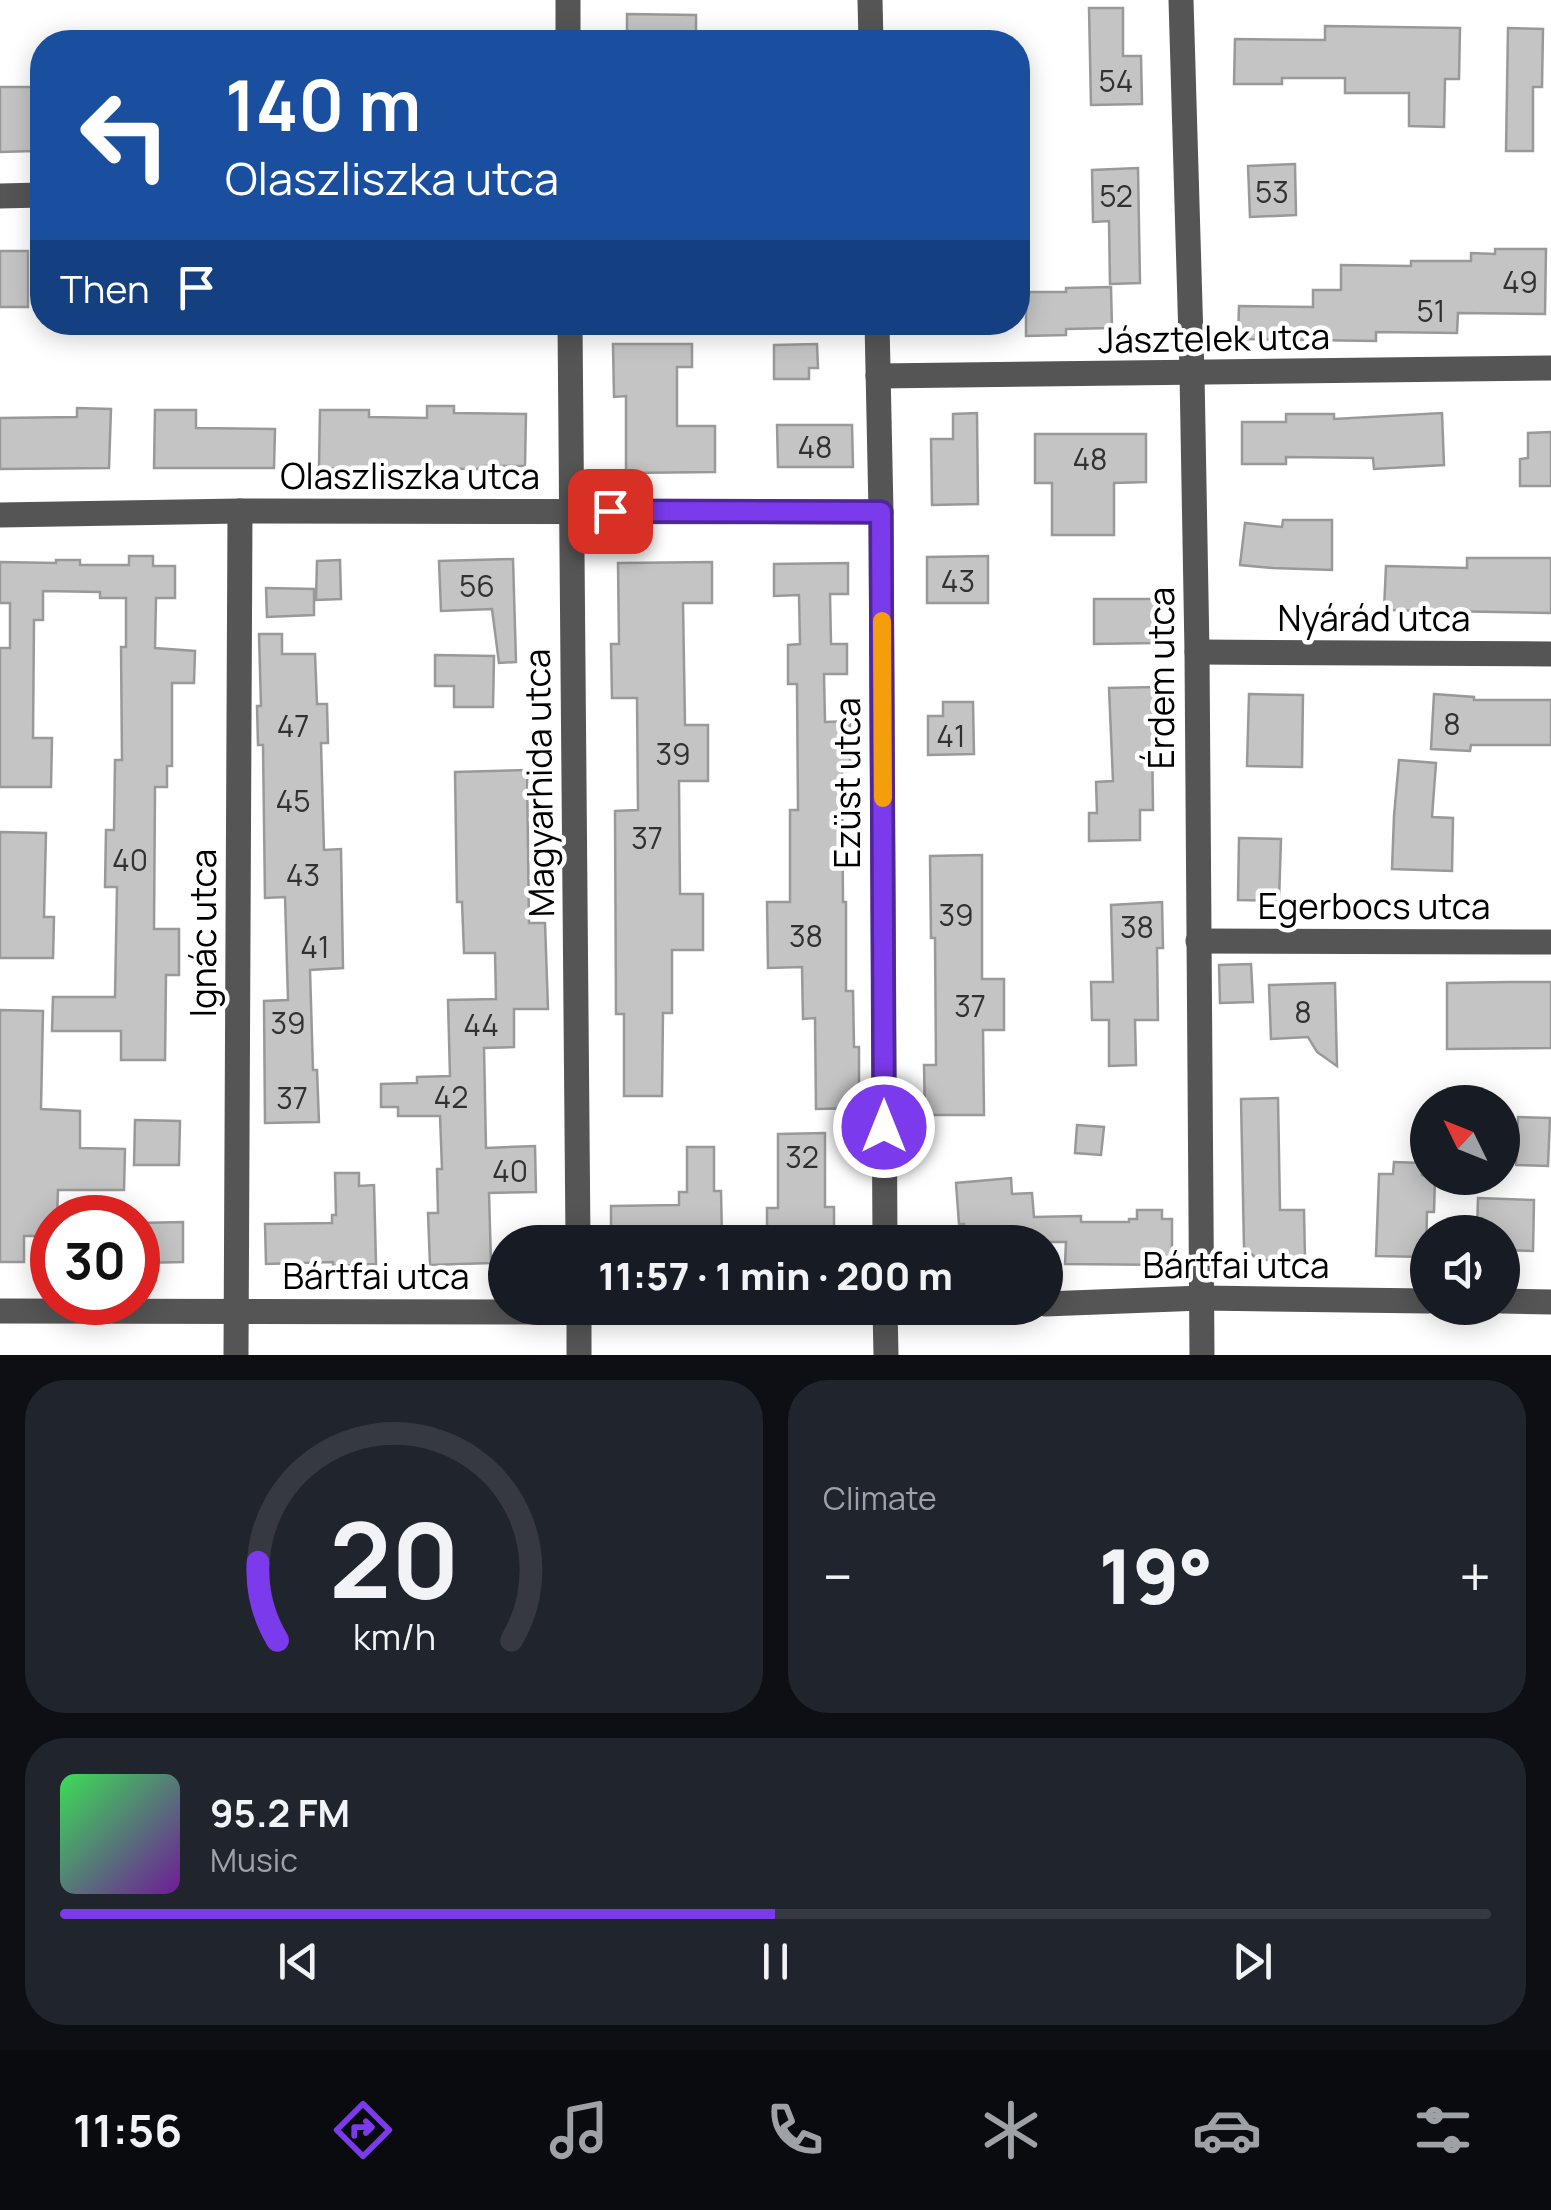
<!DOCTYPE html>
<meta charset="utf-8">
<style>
body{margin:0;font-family:Manrope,sans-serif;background:#20242c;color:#f1f3f6;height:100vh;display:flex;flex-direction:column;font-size:38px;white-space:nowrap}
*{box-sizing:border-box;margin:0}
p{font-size:32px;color:#9ea1a6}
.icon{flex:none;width:55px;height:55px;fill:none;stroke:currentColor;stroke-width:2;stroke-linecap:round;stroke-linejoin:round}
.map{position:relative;height:1355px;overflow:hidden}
.panel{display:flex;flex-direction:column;gap:25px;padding:25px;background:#0d0f14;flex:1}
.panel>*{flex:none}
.guide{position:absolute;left:30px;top:30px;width:1000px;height:305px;border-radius:40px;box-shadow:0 5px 25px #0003;background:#1a4fa0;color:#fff;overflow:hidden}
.needle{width:65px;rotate:313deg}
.controls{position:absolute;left:1410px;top:1085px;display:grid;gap:20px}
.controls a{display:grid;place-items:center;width:110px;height:110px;border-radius:50%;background:#171b24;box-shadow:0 5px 25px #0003;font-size:50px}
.speed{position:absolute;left:30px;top:1195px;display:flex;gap:20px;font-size:50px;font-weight:700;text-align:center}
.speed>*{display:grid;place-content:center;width:130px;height:130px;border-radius:50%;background:#171b24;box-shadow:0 5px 25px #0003;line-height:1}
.speed .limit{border:15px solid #d22;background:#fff;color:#111}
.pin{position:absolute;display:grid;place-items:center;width:85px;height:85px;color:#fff;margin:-42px;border-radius:20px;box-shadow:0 5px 15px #0006}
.me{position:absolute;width:110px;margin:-55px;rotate:0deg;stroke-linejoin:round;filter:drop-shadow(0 0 8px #0008)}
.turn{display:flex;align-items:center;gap:35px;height:210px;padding:0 30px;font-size:45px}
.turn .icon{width:130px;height:130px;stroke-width:2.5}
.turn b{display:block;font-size:70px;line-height:85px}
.then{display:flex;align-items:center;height:95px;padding:0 30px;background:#0003;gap:20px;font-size:38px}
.big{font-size:75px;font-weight:800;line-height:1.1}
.panel .widget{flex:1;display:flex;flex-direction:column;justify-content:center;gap:15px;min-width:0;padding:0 35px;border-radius:40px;background:#20242c}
.panel .dial{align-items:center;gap:0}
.dial svg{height:260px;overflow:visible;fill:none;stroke:#363941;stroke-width:7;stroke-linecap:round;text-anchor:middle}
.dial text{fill:#f1f3f6;stroke:none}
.song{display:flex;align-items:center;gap:30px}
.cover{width:120px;height:120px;border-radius:15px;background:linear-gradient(135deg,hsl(130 70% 55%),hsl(280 70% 35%))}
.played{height:10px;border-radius:5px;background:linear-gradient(90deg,#7c3aed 50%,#363941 50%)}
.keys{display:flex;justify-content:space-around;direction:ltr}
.heat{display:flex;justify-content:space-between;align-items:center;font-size:55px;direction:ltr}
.panel .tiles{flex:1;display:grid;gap:25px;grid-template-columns:1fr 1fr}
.widget:last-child{grid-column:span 2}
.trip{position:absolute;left:488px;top:1225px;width:575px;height:100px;border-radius:50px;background:#171b24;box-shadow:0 5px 25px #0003;font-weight:800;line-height:100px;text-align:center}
.dock{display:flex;height:160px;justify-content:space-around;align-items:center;background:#090b0e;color:#9ea1a6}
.dock .icon{width:70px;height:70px}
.dock .selected{color:#7c3aed}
.dock b{font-size:45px;color:#f1f3f6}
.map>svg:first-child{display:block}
</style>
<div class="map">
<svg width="1551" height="1355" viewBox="0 0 1551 1355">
<rect width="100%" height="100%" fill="#fff"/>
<g fill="#c4c4c4" stroke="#999" stroke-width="2.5">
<path d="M1089 8H1123V56H1141L1142 104 1091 105Z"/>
<path d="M627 14 696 15V42H627Z"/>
<path d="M1325 26 1460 28 1459 79H1445L1444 127 1409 126V93H1345V78H1282V84H1234L1235 39 1325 40Z"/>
<path d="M1508 28 1543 29 1542 87H1533V151H1506Z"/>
<path d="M0 87H32L33 110 42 111V136L33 137V151L0 152Z"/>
<path d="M1295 164 1296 215 1250 217 1248 166Z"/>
<path d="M1138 168 1140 283 1110 284 1109 221 1093 222 1092 170Z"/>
<path d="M1495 249H1546L1545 314 1458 313 1457 333 1376 332V341L1238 339 1239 306 1313 307V290H1341V265L1411 266V261H1471V253L1495 254Z"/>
<rect x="0" y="251" width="28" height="56"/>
<path d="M1111 287 1112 328 1066 329V335L1026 336V292H1066V288Z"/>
<path d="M613 344H692V367H677V426H715V472L626 473V396L614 397Z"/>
<path d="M817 344 818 368H809V379H774V345Z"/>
<path d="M427 406H454V413L526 414 525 466H484V469L319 468 320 410H369V417L427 418Z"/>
<path d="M77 408 111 409 109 468 0 469V418L77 417Z"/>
<path d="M155 410H196V428L275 429 274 468H154Z"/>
<path d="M977 413 978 504 932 505 931 439H953V414Z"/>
<path d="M1442 413 1444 465 1374 469 1373 458 1286 457V464H1242V422H1286V414H1334V419Z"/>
<path d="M777 425H852L853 467H778Z"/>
<path d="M1551 432V486H1520V459L1528 458V433Z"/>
<path d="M1035 434H1146V482L1114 483V535H1052V483H1035Z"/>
<path d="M1283 520H1332V570L1273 568 1240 565 1245 523 1282 527Z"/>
<path d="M129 556H153V566H175V598H156L155 648 195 651 194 683H172V766H167V787H155L154 929H179V975H166L165 1060H121V1031H52L53 997H115L117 887H105L106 830H114L115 760H122L121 647H126V598H100V592L43 591V620H34L33 738H52L51 787H0V648H10V603H0V562L56 563V560H80V565H129Z"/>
<path d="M988 556V603H927V557Z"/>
<path d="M1467 558H1551V613L1384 610 1386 566 1467 568Z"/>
<path d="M513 559 516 662 499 663 492 609 441 611 439 561Z"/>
<path d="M340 560 341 599 316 600 317 561Z"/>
<path d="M712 562V603H683L685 725H708V781H679L680 894H703V950H672V1013H663L662 1096H624V1014H616L615 811 638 810 637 698H612L611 644H619L618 563Z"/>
<path d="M848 563V594H830L831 644H847V674H824L825 722 850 721V771H842L843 902H846V991H853L854 1047H859V1108L816 1109 815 1018 803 1019 802 967 768 968 767 902H790V810H798L797 684H788V645L800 644 799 595 774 596V564Z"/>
<path d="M266 588 314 589V615L267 617Z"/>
<path d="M1094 599H1155L1156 643 1094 644Z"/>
<path d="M259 634H282V654H315L317 704H327L328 743H321L324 850 341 849 343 968 310 970 313 1070H317L319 1122 265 1123 264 1001 288 1000 285 897 265 898 263 745H258L257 706H261Z"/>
<path d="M435 655 494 656 493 707H454V686H435Z"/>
<path d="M1155 687 1157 737H1152L1153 810H1140V840L1089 841V813H1097L1096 782 1113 781 1109 688Z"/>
<path d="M1249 694 1303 695 1302 767 1247 766Z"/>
<path d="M1434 694 1474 697V700H1551V745H1471L1470 751 1431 749Z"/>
<path d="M943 702H973L974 754 928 755V716H943Z"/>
<path d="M1399 760 1436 763 1432 817 1453 818 1452 871 1392 869 1394 816Z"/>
<path d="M527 770 529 923H545L548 1009H514V1047L484 1048 486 1148 535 1146 536 1192 489 1193 491 1263 430 1265 428 1213H438L437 1169H442L440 1116H398V1107H381V1084L417 1083V1077L450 1076 448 1000 496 999 495 953H464L462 902H457L455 772Z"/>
<path d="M0 832 46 833 44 917H54L53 958H0Z"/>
<path d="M1239 838 1281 839 1279 901 1238 900Z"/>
<path d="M982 855V979H1004V1030H983L984 1115H925L924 1065H936L935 938H931L930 856Z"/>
<path d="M1162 902 1163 948H1157L1158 1020H1135L1136 1065 1109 1066V1020H1092L1091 982H1113L1111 905Z"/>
<path d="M1251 964 1253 1002 1220 1003 1219 965Z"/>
<path d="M1509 982H1551V1048L1447 1049V983Z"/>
<path d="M1335 983 1337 1066 1317 1052 1308 1037 1271 1039 1269 985Z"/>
<path d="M0 1010 43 1011 41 1109 80 1111V1148L125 1149 124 1190H58L57 1218H52V1236H24V1262H0Z"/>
<path d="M1278 1098 1280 1210H1304L1305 1259 1258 1260 1244 1247 1241 1099Z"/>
<path d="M1518 1117 1550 1118 1548 1166 1516 1165Z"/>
<path d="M135 1120 180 1121 179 1165H134Z"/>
<path d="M1077 1125 1104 1127 1101 1155 1075 1153Z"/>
<path d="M825 1133V1207H834V1242H767V1208H778V1134Z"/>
<path d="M687 1147H714V1191H721L722 1239H656V1242H611V1206L679 1205V1192H687Z"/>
<path d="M1394 1162 1422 1163V1175L1435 1178 1434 1212H1427L1426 1257 1376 1256 1379 1174H1393Z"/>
<path d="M335 1173H359V1186L374 1185 376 1264 333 1266V1262L266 1264 265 1224 332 1223V1215H336Z"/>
<path d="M1011 1178 1012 1194 1032 1193 1034 1217 1081 1216V1222H1129V1219H1137V1210H1162V1219H1172V1265L1065 1264 1066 1242H966L964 1224H959L956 1183Z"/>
<path d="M1478 1198 1534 1200 1533 1251 1502 1250V1232H1477Z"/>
<path d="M183 1222V1262L138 1263V1223Z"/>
</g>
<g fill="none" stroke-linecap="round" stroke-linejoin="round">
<g stroke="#555" stroke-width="25">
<path d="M568 0V42"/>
<path d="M870 0 871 42"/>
<path d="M1181 0 1192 373 1197 652 1202 1355"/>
<path d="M0 196 42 195"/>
<path d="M570 322 578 1242"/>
<path d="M877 322 881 512 885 1242"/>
<path d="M878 376 1551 368"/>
<path d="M0 515 240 511 881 512"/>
<path d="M1197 652 1551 654"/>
<path d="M1198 941 1551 942"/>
<path d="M1502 1301 1551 1302"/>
<path d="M1045 1304 1202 1298 1428 1301"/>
<path d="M579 1308V1355"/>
<path d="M885 1308 886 1355"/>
<path d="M0 1311 579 1312 931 1308"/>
<path d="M236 1355 240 511"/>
</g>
</g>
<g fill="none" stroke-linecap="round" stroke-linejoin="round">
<g stroke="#51269a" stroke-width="25">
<path id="route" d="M610 511 881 512 884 1127"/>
</g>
<use href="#route" stroke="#7c3aed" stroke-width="18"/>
<path stroke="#f59e0b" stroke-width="18" d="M882 621 883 798"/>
</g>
<g text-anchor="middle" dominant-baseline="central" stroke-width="9" stroke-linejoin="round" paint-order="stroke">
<g font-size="30" fill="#313131">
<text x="1116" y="80">54</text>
<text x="1272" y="191">53</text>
<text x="1116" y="195">52</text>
<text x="1520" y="281">49</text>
<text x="1431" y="310">51</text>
<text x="815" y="446">48</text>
<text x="1090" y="458">48</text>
<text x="958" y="580">43</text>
<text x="477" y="585">56</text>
<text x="1452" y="723">8</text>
<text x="293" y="725">47</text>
<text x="951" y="735">41</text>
<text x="673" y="753">39</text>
<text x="293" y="800">45</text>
<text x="647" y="837">37</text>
<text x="130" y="859">40</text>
<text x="303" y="874">43</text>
<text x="956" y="914">39</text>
<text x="1137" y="926">38</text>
<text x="806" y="935">38</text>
<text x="315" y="946">41</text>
<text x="970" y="1005">37</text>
<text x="1303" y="1011">8</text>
<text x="288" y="1022">39</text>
<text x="481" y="1024">44</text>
<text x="451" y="1096">42</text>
<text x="292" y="1097">37</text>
<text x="802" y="1156">32</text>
<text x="510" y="1170">40</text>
</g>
<g font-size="35" fill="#000" stroke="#fff">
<text transform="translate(1214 338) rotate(-1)">Jásztelek utca</text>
<text x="410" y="476">Olaszliszka utca</text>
<text x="1374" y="618">Nyárád utca</text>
<text transform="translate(1161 678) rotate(-90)">Érdem utca</text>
<text transform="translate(539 783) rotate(-91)">Magyarhida utca</text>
<text transform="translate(847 783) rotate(-90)">Ezüst utca</text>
<text x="1374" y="906">Egerbocs utca</text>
<text transform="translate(203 933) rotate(-90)">Ignác utca</text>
<text x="1236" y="1265">Bártfai utca</text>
<text x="376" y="1276">Bártfai utca</text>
</g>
</g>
</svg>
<div class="controls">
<a><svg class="needle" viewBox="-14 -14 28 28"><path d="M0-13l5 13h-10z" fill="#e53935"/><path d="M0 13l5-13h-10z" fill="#9ea1a6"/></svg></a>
<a><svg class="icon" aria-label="sound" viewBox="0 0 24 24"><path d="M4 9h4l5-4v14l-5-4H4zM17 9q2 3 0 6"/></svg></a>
</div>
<div class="speed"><div class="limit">30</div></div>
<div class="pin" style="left:610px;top:511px;background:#d93025"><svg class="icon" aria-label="arrive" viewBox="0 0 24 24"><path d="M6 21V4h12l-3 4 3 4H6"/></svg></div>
<svg class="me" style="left:884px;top:1127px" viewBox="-20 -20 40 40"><circle r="17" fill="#7c3aed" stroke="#fff" stroke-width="3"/><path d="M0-11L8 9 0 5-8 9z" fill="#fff"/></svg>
<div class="trip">11:57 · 1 min · 200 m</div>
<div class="guide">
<div class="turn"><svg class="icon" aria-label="left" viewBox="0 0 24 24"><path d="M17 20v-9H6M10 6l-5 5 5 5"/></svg><div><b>140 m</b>Olaszliszka utca</div></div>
<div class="then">Then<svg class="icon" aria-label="arrive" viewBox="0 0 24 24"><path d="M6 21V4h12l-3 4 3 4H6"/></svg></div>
</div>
</div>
<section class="panel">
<div class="tiles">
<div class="widget dial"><svg viewBox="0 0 100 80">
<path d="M14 69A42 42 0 1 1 86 69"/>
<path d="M14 69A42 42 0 0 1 8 45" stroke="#7c3aed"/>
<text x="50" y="56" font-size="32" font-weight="700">20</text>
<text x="50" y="72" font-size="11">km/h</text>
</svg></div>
<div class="widget"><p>Climate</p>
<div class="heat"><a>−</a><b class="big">19°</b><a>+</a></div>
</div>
<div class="widget">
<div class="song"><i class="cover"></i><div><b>95.2 FM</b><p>Music</p></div></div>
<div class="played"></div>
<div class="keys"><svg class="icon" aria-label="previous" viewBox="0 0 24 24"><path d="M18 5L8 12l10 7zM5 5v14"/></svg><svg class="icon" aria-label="pause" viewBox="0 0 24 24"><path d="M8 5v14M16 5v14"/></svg><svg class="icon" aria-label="next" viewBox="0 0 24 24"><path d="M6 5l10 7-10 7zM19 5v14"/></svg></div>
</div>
</div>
</section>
<nav class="dock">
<b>11:56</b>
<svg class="icon selected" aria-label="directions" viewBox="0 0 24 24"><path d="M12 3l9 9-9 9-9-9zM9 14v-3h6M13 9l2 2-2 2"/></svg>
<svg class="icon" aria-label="music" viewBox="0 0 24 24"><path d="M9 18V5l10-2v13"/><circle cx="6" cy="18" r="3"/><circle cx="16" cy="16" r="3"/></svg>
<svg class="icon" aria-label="phone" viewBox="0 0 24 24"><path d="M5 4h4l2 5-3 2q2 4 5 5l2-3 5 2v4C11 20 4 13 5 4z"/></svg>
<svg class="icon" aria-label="climate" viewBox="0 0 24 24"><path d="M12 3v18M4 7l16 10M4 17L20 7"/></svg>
<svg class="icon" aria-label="car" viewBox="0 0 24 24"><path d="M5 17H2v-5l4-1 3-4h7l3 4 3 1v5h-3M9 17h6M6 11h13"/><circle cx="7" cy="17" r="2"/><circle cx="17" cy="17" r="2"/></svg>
<svg class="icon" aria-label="filters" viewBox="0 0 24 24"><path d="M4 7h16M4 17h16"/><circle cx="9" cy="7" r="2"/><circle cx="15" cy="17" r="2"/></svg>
</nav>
